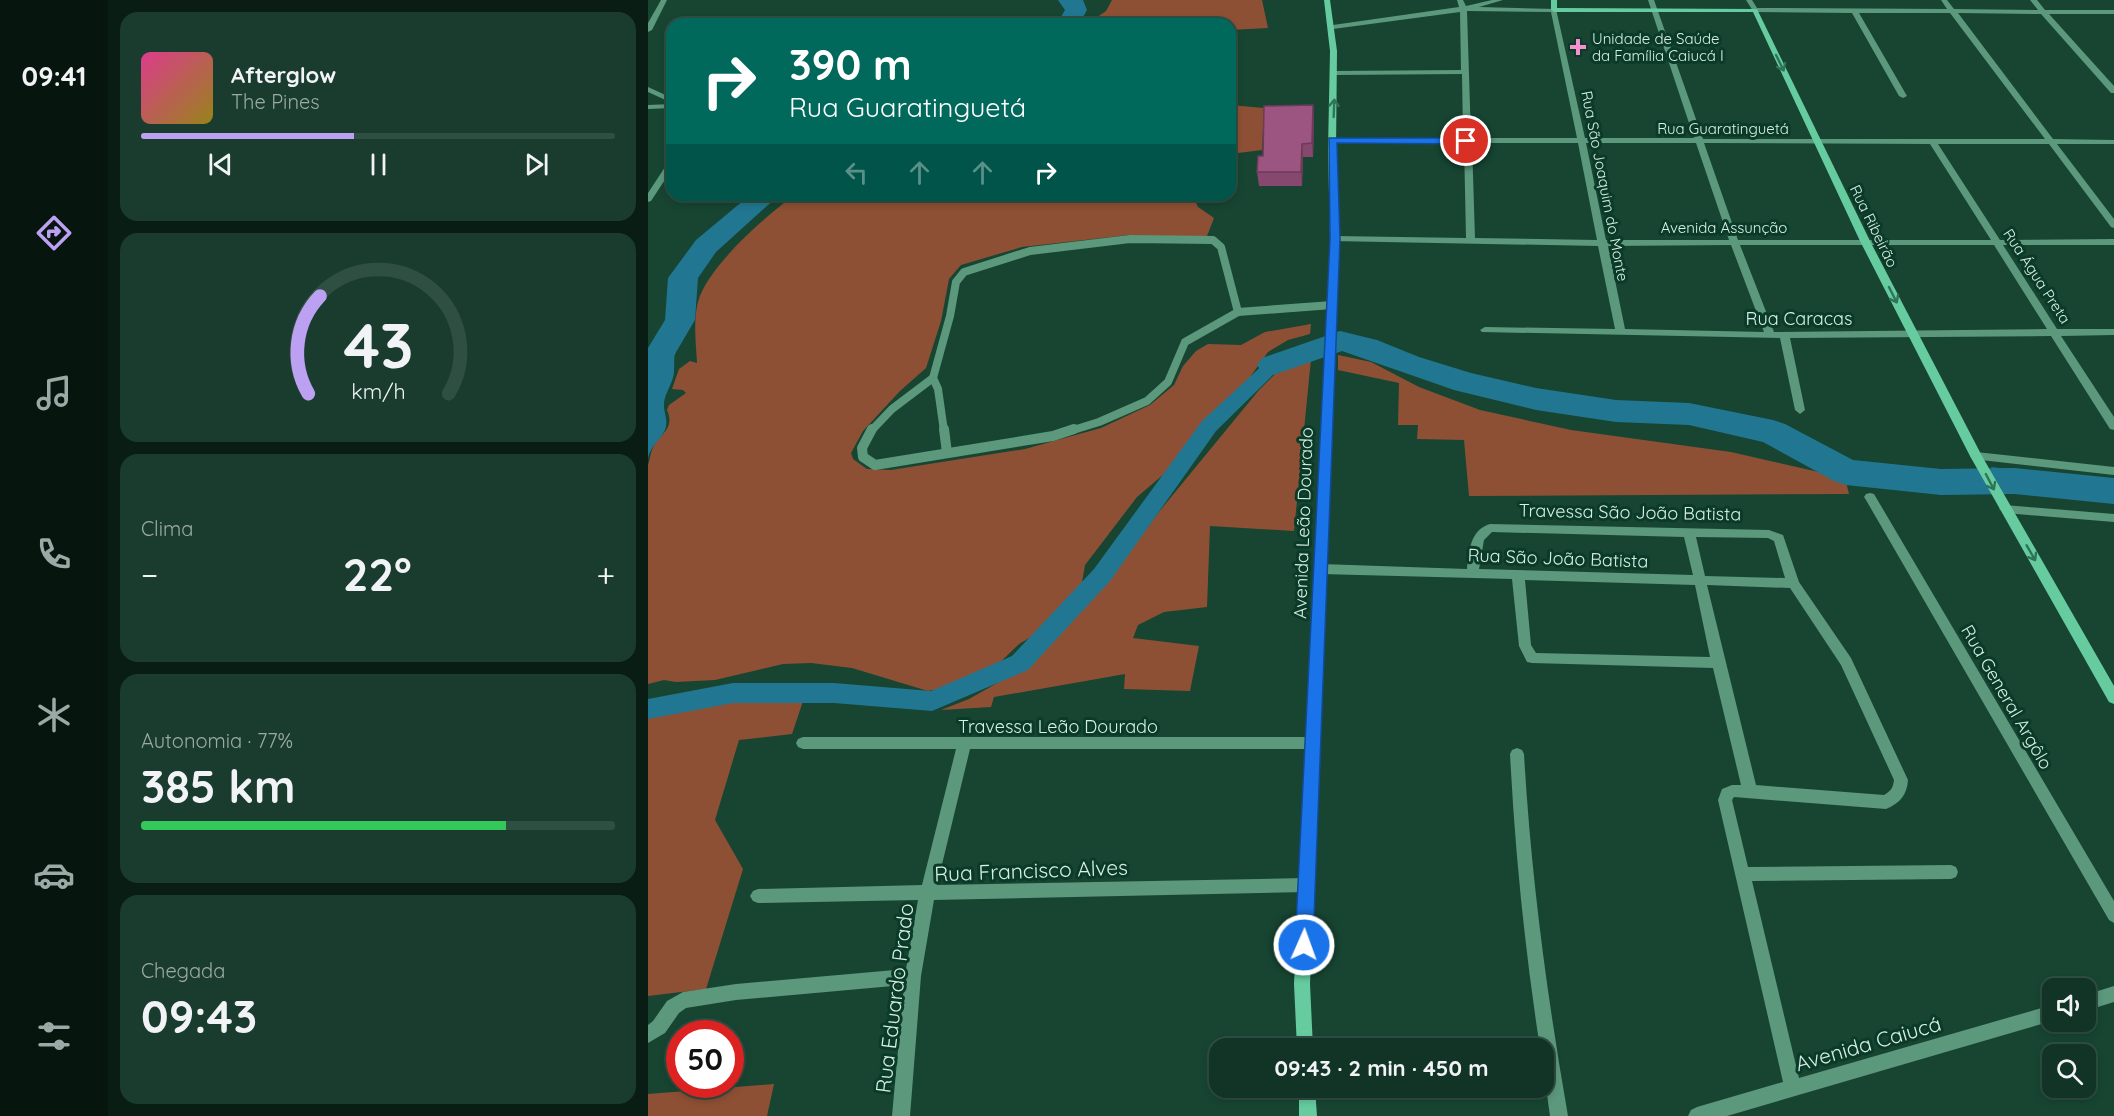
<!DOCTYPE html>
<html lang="pt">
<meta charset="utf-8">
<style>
body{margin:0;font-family:Quicksand,sans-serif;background:#1a3c2e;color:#f1f3f6;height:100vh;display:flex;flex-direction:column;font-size:22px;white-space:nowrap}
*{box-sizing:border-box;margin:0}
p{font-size:20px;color:#9caaa7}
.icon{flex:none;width:33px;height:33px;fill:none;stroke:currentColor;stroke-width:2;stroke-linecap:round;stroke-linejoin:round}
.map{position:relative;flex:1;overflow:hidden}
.sheet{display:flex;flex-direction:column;gap:12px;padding:12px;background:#091d15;width:540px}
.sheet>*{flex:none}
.guide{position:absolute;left:18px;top:18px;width:570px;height:183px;border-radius:18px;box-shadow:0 3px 9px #0003,0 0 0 2px #304f43;background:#00695c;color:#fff;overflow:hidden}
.controls{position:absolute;left:1394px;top:978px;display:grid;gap:12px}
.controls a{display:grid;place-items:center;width:54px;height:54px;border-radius:12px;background:#113426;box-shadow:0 3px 9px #0003,0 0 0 2px #304f43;font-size:30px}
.speed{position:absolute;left:18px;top:1020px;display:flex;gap:12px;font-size:30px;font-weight:700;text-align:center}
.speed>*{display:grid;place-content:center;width:78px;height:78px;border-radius:50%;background:#113426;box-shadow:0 3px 9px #0003,0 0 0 2px #304f43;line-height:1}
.speed .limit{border:9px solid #d22;background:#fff;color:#111}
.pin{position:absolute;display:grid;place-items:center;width:51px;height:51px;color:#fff;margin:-26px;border:3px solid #fff;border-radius:50%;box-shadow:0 2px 6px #0007}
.me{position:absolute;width:66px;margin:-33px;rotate:2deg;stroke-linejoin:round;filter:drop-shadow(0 0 4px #0008)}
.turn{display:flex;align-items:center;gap:21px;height:126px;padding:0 24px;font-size:27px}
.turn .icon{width:78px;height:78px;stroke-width:2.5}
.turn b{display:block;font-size:42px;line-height:51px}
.lanes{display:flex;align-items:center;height:57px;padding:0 24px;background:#0003;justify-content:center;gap:30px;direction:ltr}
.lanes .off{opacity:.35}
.big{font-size:45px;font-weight:700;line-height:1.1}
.sheet .widget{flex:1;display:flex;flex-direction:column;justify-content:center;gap:9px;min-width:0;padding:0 21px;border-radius:18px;background:#1a3c2e}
.sheet .dial{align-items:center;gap:0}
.dial svg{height:156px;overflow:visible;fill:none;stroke:#304f43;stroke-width:7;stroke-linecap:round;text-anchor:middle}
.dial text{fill:#f1f3f6;stroke:none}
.song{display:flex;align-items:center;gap:18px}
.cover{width:72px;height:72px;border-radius:9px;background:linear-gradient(135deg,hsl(330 70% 55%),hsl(50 70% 35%))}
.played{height:6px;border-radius:3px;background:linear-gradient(90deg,#bca0f2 45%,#304f43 45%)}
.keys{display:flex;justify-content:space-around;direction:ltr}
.heat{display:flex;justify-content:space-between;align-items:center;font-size:33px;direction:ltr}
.charge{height:9px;border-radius:4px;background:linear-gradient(90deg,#34c759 77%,#304f43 0)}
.trip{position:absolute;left:561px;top:1038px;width:345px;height:60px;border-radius:18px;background:#113426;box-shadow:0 3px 9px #0003,0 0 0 2px #304f43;font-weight:700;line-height:60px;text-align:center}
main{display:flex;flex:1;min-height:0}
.menu{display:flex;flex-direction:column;width:108px;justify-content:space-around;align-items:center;background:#07150f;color:#9caaa7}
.menu .icon{width:42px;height:42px}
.menu .selected{color:#bca0f2}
.menu b{font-size:27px;color:#f1f3f6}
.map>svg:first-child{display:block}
</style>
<main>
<nav class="menu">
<b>09:41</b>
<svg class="icon selected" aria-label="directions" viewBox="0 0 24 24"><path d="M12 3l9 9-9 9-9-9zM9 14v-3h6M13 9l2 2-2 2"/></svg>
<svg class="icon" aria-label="music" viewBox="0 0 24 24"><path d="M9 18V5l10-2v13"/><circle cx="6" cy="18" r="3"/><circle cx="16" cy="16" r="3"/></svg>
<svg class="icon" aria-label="phone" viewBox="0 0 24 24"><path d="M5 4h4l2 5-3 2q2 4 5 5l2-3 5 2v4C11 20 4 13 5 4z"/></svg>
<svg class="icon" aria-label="climate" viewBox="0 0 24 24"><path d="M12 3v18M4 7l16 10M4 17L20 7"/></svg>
<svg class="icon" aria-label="car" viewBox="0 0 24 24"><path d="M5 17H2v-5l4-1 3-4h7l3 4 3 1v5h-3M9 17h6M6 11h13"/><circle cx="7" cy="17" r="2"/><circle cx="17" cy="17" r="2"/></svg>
<svg class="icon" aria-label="filters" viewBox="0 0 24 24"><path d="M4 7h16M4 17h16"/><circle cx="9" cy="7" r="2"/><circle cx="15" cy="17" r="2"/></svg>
</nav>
<section class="sheet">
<div class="widget">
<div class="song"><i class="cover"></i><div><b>Afterglow</b><p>The Pines</p></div></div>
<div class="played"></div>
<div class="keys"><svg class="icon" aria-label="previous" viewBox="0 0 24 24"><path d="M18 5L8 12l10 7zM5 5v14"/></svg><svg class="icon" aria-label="pause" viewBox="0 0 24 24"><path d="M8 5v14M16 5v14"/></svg><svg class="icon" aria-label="next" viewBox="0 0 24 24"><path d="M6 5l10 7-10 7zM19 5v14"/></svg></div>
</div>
<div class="widget dial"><svg viewBox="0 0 100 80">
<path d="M14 69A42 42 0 1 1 86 69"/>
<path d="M14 69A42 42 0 0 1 20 19" stroke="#bca0f2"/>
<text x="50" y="56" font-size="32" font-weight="700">43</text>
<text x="50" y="72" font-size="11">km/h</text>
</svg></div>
<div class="widget"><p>Clima</p>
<div class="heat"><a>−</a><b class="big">22°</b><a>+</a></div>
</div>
<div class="widget"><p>Autonomia · 77%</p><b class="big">385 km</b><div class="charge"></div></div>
<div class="widget"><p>Chegada</p><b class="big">09:43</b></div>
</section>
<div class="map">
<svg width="1466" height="1116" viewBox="0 0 1466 1116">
<rect width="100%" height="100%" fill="#174532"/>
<g fill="#8e5035">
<path d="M464 0H614L620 28 582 30V24H439L458 11Z"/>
<path d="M582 105 616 108 614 150 582 154Z"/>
<path d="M146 195H542L545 197 550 207 566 218 559 236 531 238 481 235 374 247 313 265 301 279 293 321 278 368 252 391 215 431 203 453 205 459 219 469 243 470 377 449 453 428 502 405 526 385 535 366 548 351 560 344 593 345 617 332 663 324 662 334 640 340 620 352 587 398 565 417 548 441 523 468 489 497 437 565 433 588 395 630 371 644 343 671 311 685 280 691 204 668 163 663 135 664 67 680 28 682 16 680 0 684V465C2 460 2 454 4 450 10 434 28 430 19 410L21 405 38 393 35 390 24 389 31 369 42 361 49 363C48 344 45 321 50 302 60 266 116 218 146 195Z"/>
<path d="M690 355 723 362 771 387 832 410 923 430 1083 452 1197 478 1201 494 821 496 816 440 769 439 770 425H750L751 383 690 370Z"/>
<path d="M663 359 646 531 562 526 559 607 516 612 490 625 485 638 551 646 542 691 476 689 477 674 346 697 343 707 293 710 321 699 383 664 459 583 510 513 611 390 631 370Z"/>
<path d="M84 698H156L144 734 91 740 67 820 95 869 58 989 0 996V715Z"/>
<path d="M126 1084 119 1116H0V1094Z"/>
</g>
<g fill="#217791">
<path d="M35 340C24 357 27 353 26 371 26 382 17 392 16 403 15 412 21 420 17 430 12 441 3 445 0 458V354L7 349Z"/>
<path d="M1343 467 1466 481V503L1355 492Z"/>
</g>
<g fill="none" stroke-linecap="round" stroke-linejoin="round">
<path stroke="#217791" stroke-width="4" d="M426 3 431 0"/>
<path fill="#217791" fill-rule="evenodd" d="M625 359 631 361 634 365 631 369 568 431 462 581 380 670 284 711 186 703H85L0 719V699L85 683H186L283 691 364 656 446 569 554 421 619 361Z"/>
<g fill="#217791" fill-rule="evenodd">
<path d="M410 0H435L439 10 431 24H409L417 10Z"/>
<path d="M102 195H131L68 252 50 278 47 320 11 381 0 385V348L17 320 20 278 48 240Z"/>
<path d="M692 331 729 340 771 357 823 373 888 388 968 400 1041 403 1125 420 1137 424 1205 460 1293 469 1367 468 1466 478V504L1367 494 1293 495 1198 485 1186 481 1115 442 1041 425 968 422 888 410 806 390 694 351 625 375 614 372 609 365 614 358Z"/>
</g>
<g stroke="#5b987c" stroke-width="8">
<path d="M590 312 684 305"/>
<path d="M285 378 290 389 296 431"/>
<path d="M223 431 244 409 285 378 302 316 308 282 316 272 382 251 482 239 565 240 573 247 590 312"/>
<path d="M422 431 451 422 499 401 520 382 537 342 590 312"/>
</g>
<g stroke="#5b987c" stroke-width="10">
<path d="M224 429 214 448 215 457 227 465 405 436 426 429"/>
<path d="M296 429 299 453"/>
</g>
<g fill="#5b987c" fill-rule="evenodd">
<path d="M13 0H19L4 30 0 32V23Z"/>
<path d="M809 0H815L818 6 844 0H855L831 7 908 9 937 138H1046L1000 0H1006L1055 139H1397L1302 13H1211L1259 96 1255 98 1251 96 1204 13 1107 12 1105 11 1098 0H1104L1109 8 1299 9 1293 0H1299L1306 9 1390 10 1382 0H1389L1397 10H1466V14H1401L1466 86V93H1463L1393 14 1310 13 1405 139 1466 140V144H1409L1466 219V228L1463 227 1401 144H1290L1352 240 1466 239V245H1355L1409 329H1466V335L1413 336 1466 417V430L1462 429 1403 336 1142 338 1157 410 1152 414 1147 410 1132 338 834 332 832 330 837 327 967 329 950 246 684 241V237L687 236 818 238 816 143 684 142 680 140 684 138H815L814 74 687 75 683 73 687 71 813 70 812 12 685 29 681 27 685 25 811 7ZM819 11 903 12 929 138H823ZM824 143H930L949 240 827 238ZM938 143H1048L1081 240H958ZM1056 143 1282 144 1343 240H1090ZM1083 245 1116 332 977 329 960 246ZM1092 245H1346L1399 329 1126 332Z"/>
<path d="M0 87 24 98V103L0 92Z"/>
<path d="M24 104V108L0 109V105Z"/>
<path d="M21 161H24V169L3 201 0 202V193Z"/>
<path d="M1328 452 1466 467V475L1324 459 1322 456Z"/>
<path d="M1222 493 1226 494 1466 901V923L1461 920 1218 500 1216 497 1218 494Z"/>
<path d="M1357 505 1466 514V522L1357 513 1351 509Z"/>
<path d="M842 524 1121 530 1135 535 1151 582 1203 658 1260 780C1259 795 1252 803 1238 809L1086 797 1084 800 1100 867 1303 865 1308 867 1310 872 1308 877 1303 879 1104 881 1151 1078 1404 1005V1021L1079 1116H1040L1043 1110 1049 1107 1135 1082 1070 800 1074 789 1084 785H1093L1065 668 884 663 879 662 871 646 864 579 673 574 669 572 667 569 669 566 673 564 819 569C821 551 822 530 842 524ZM844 532 1036 537 1045 575 831 569 836 540ZM1048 537 1120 538 1126 541 1137 578 1057 576ZM877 580 1047 585 1062 657 888 653 883 645ZM1059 585 1142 588 1193 665 1246 780C1245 788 1243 791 1236 795L1108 785Z"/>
<path d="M155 737H666L671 739 673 743 671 747 666 749H322L289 885 658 878 663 880 666 885 663 890 658 892 286 900 273 976 262 1116H244L256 985 88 1000 38 1008 31 1013 17 1033 0 1043V1025L5 1021 19 1001 35 992 88 984 258 969 270 900 110 903 105 901 102 896 105 891 110 889 274 885 308 749H155L150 747 148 743 150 739Z"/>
<path d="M869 748 874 750 876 754C883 876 899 996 920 1116H902L896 1073V1048H892C877 951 867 853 862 754L864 750Z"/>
<path d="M1466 986V1002L1437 1011V995Z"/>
</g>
<g fill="#66cca0" fill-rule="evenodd">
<path d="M676 0H682L689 51 688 150 692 239 662 984 665 1048H649L646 984 682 239 680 150 682 51Z"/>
<path d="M903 0H909V8L1109 9 1222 241 1334 456 1466 686V704L1461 702 1322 456 1212 241 1105 12H906L903 10Z"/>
<path d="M651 1088H667L669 1116H651Z"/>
</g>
</g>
<path fill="#86486e" d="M666 119 665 157H655L654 186H611L609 172 615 156Z"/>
<g fill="#6d3b5a">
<path d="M665 105 666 119 665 157 664 143Z"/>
<path d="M654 144 655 157 654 186 653 172Z"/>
</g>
<path fill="#9c5480" stroke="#6d3b5a" stroke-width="1.5" d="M665 105 664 143 654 144 653 172H609L610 156H615L616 106Z"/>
<defs><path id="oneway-shaft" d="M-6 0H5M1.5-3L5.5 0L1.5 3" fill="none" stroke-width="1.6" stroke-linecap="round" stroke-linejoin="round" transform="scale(1.5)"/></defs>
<g stroke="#2f7458">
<use href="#oneway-shaft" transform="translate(1132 63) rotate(64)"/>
<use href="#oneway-shaft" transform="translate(686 108) rotate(-88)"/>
<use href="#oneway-shaft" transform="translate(1245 295) rotate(63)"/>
<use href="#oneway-shaft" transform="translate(1342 482) rotate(62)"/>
<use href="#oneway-shaft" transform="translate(1383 553) rotate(60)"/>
</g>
<path fill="#1a73e8" stroke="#114b97" stroke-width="1.5" d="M681 138H818L823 141 818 144 689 143 692 239 665 945 662 951 656 953 650 951 647 945 682 239Z"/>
<path fill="#f790cf" stroke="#0a3a28" stroke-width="2" d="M927 38h6v6h6v6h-6v6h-6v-6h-6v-6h6z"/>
<g text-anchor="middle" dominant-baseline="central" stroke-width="6" stroke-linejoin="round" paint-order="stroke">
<g font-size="15" fill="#d8efe3" stroke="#0a3a28" text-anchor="start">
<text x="944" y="38">Unidade de Saúde<tspan x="944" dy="17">da Família Caiucá I</tspan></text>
</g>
<g font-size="15" fill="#d8efe3" stroke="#0a3a28">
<text x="1075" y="128">Rua Guaratinguetá</text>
<text transform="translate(957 186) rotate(79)">Rua São Joaquim do Monte</text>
<text transform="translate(1226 226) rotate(64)">Rua Ribeirão</text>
<text x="1076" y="227">Avenida Assunção</text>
<text transform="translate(1389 276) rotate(57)">Rua Água Preta</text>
</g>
<g font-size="18" fill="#d8efe3" stroke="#0a3a28">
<text x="1151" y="318">Rua Caracas</text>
<text transform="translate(982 512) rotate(1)">Travessa São João Batista</text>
<text transform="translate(655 523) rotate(-88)">Avenida Leão Dourado</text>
<text transform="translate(910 558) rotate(2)">Rua São João Batista</text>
<text transform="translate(1359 697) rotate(60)">Rua General Argôlo</text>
<text x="410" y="726">Travessa Leão Dourado</text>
</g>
<g font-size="21" fill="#d8efe3" stroke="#0a3a28">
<text transform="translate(383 870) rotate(-2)">Rua Francisco Alves</text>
<text transform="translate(246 998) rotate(-83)">Rua Eduardo Prado</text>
<text transform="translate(1220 1043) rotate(-16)">Avenida Caiucá</text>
</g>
</g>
</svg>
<div class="controls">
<a><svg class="icon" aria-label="sound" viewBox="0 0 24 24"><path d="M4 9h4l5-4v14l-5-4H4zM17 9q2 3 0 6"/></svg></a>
<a><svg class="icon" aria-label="search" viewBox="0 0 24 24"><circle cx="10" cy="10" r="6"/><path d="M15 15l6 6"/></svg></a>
</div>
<div class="speed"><div class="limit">50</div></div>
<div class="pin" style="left:818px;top:141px;background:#d93025"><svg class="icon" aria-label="arrive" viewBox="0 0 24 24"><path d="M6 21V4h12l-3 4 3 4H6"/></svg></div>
<svg class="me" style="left:656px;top:945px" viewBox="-20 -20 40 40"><circle r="17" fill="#1a73e8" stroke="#fff" stroke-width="3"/><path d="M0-11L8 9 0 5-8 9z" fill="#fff"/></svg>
<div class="trip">09:43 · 2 min · 450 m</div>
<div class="guide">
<div class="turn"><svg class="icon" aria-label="right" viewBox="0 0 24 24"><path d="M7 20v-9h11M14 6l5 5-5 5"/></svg><div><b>390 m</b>Rua Guaratinguetá</div></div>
<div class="lanes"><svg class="icon off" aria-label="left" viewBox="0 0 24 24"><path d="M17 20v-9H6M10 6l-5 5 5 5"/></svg><svg class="icon off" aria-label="ahead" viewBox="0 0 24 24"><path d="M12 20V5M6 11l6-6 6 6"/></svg><svg class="icon off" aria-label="ahead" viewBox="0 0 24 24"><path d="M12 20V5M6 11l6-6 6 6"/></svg><svg class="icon" aria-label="right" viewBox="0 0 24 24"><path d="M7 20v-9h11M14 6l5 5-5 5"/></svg></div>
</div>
</div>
</main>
